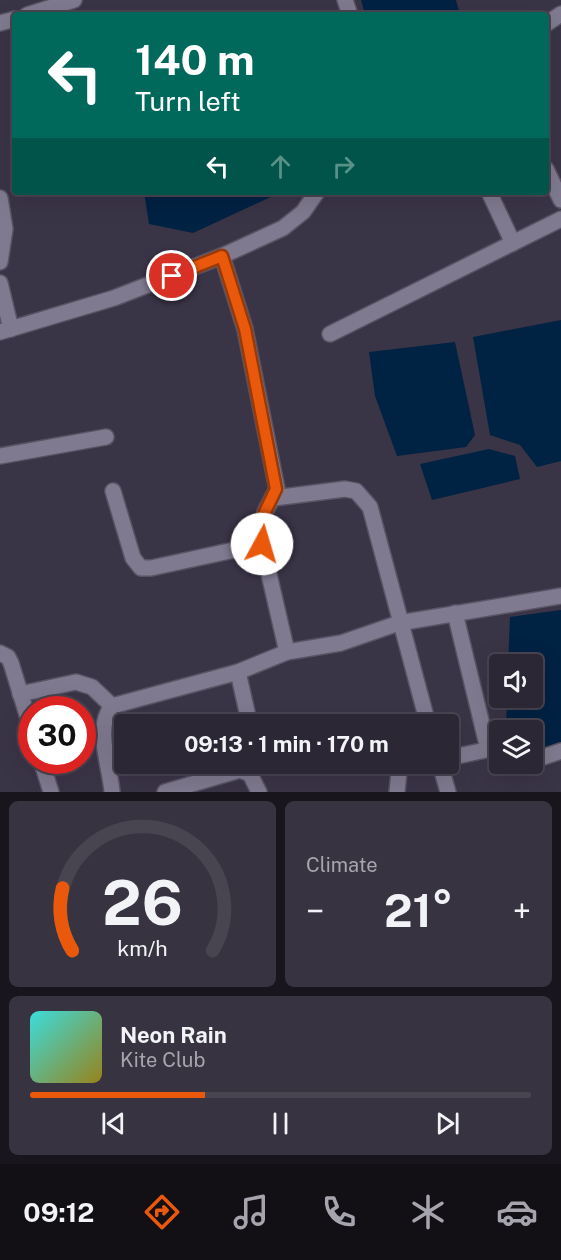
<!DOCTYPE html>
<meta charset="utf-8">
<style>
body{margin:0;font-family:"Public Sans",sans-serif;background:#383341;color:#f1f3f6;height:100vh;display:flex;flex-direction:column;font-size:22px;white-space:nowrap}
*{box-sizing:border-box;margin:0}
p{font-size:20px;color:#a6a5ad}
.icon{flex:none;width:33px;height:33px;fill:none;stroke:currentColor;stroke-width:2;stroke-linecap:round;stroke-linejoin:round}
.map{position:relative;height:792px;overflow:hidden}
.drawer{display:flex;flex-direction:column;gap:9px;padding:9px;background:#18151d;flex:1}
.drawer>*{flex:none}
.hud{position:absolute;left:12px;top:12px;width:537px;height:183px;border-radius:6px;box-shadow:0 6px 24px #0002,0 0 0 2px #484450;background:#00695c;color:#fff;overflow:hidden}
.buttons{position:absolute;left:489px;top:654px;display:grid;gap:12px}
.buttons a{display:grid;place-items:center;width:54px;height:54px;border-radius:6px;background:#2c2735;box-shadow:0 6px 24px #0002,0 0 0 2px #484450;font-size:30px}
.speed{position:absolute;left:18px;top:696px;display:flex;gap:12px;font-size:30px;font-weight:700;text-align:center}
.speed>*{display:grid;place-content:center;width:78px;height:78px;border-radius:50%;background:#2c2735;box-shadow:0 6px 24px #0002,0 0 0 2px #484450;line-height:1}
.speed .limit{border:9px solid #d22;background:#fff;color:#111}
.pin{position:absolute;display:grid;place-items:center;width:51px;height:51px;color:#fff;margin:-26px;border:3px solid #fff;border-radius:50%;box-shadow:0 2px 6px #0007}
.me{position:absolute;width:66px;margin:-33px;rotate:6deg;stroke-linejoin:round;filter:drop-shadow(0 0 4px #0008)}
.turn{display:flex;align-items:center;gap:21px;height:126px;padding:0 24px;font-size:27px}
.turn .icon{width:78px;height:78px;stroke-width:2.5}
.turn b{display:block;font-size:42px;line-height:51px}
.lanes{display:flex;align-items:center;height:57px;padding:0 24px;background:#0003;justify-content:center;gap:30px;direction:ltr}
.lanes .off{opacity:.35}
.big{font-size:45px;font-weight:700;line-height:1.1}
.drawer .card{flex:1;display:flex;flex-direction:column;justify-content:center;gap:9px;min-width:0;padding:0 21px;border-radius:9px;background:#383341}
.drawer .dial{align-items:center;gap:0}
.dial svg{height:156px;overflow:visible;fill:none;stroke:#484450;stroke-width:7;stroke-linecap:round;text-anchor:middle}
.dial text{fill:#f1f3f6;stroke:none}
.song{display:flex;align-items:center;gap:18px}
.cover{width:72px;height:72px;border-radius:9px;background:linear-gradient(135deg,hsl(180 70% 55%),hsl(50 70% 35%))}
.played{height:6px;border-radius:3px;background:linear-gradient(90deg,#ea580c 35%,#484450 35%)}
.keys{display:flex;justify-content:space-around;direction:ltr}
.heat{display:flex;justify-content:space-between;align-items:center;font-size:33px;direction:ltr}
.drawer .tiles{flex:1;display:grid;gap:9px;grid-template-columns:1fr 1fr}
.card:last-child{grid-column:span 2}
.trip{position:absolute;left:114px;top:714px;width:345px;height:60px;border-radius:6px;background:#2c2735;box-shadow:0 6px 24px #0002,0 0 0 2px #484450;font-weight:700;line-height:60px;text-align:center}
.tab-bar{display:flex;height:96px;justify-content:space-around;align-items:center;background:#121015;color:#a6a5ad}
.tab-bar .icon{width:42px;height:42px}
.tab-bar .current{color:#ea580c}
.tab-bar b{font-size:27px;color:#f1f3f6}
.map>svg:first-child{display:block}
</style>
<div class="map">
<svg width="561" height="792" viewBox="0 0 561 792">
<rect width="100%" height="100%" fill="#3a3447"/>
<g fill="#002243">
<path d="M361 0H456L460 15H365Z"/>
<path d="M144 192H274L275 195 193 233 149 224Z"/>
<path d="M561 320V461L537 467 520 445 490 435 473 337Z"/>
<path d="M455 342 475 435 466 447 397 456 375 396 369 352Z"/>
<path d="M489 449 515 456 520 479 432 500 420 464Z"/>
<path d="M561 610V742L533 751 532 730H506L507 698H532V664H508L510 617Z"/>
</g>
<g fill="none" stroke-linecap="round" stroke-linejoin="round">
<g stroke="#585363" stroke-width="18">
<g id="minor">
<path d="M345 0 350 15"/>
<path d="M27 15 74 0"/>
<path d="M0 23 15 19"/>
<path d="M546 24 561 14"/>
<path d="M546 169 561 200"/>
<path d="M489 192 513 243"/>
<path d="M0 198 5 229 0 262"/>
<path d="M0 283 11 329"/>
<path d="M0 332 114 298 222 256 283 228 303 212 317 192"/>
<path d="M330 334 561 219"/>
<path d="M0 456 106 437"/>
<path d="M113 491 133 558 141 568H151L262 544"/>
<path d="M274 498 345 489 356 491 370 507 428 724"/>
<path d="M455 613 488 749"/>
<path d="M287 652 341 643 399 623 561 596"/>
<path d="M0 653 8 657 11 663 32 731"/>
<path d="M238 672 247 712 246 724"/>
<path d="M20 694 76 682 92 687 112 706"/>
<path d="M408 724 426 718"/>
<path d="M448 758 500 747"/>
<path d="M41 760 51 792"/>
<path d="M532 761 561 751"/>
<path d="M440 764 448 792"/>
<path d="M112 792C110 765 94 728 112 706L238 672 287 652 262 544 265 512 277 489 245 329 222 256"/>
<path d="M165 792 240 770 250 774 259 792"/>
<path d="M397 792 399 772 405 764"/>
</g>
</g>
<use href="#minor" stroke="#807a90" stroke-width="15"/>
</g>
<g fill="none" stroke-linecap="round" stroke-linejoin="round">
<g stroke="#983908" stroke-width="15">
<path id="route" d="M172 276 222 256 245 329 276 489 265 512 262 544"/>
</g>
<use href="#route" stroke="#ea580c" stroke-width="10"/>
</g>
</svg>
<div class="buttons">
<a><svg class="icon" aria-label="sound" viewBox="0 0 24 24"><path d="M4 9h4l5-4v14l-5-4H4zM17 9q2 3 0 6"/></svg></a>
<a><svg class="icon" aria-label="layers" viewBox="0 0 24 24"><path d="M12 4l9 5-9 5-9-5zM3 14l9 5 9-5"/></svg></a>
</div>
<div class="speed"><div class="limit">30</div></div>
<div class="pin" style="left:172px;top:276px;background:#d93025"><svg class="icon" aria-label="arrive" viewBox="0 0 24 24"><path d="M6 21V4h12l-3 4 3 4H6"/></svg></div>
<svg class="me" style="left:262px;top:544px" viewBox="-20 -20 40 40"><circle r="19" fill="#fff"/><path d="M0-13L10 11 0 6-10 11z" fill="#ea580c"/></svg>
<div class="trip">09:13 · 1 min · 170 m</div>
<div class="hud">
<div class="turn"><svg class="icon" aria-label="left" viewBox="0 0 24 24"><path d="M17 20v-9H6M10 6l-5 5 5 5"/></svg><div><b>140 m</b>Turn left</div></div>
<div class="lanes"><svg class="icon" aria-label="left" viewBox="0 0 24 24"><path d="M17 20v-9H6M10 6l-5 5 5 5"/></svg><svg class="icon off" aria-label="ahead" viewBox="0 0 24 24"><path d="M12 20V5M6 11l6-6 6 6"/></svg><svg class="icon off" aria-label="right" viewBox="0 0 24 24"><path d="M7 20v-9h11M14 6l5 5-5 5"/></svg></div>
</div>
</div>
<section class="drawer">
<div class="tiles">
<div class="card dial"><svg viewBox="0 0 100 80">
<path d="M14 69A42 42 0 1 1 86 69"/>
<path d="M14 69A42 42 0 0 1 9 37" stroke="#ea580c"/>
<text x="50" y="56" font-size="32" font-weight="700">26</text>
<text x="50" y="72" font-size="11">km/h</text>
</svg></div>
<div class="card"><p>Climate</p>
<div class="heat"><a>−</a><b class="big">21°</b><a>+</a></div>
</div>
<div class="card">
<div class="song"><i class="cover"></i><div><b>Neon Rain</b><p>Kite Club</p></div></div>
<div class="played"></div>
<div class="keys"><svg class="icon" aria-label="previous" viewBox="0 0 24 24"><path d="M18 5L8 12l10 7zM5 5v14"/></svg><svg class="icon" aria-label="pause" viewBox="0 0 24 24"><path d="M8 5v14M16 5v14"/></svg><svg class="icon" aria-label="next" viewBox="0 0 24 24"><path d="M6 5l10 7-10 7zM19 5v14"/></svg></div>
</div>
</div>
</section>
<nav class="tab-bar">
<b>09:12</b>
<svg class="icon current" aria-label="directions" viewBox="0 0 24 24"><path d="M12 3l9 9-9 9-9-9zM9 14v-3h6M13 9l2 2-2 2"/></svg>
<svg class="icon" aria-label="music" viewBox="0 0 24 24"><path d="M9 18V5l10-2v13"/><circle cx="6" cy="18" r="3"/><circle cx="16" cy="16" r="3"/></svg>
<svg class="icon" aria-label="phone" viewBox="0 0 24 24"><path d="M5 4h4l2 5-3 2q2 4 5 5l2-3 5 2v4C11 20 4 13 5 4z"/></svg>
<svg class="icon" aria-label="climate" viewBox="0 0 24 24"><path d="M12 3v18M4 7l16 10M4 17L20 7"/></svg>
<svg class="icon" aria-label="car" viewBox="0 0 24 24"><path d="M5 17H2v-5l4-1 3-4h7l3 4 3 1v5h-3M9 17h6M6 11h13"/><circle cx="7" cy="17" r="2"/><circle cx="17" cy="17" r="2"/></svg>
</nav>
